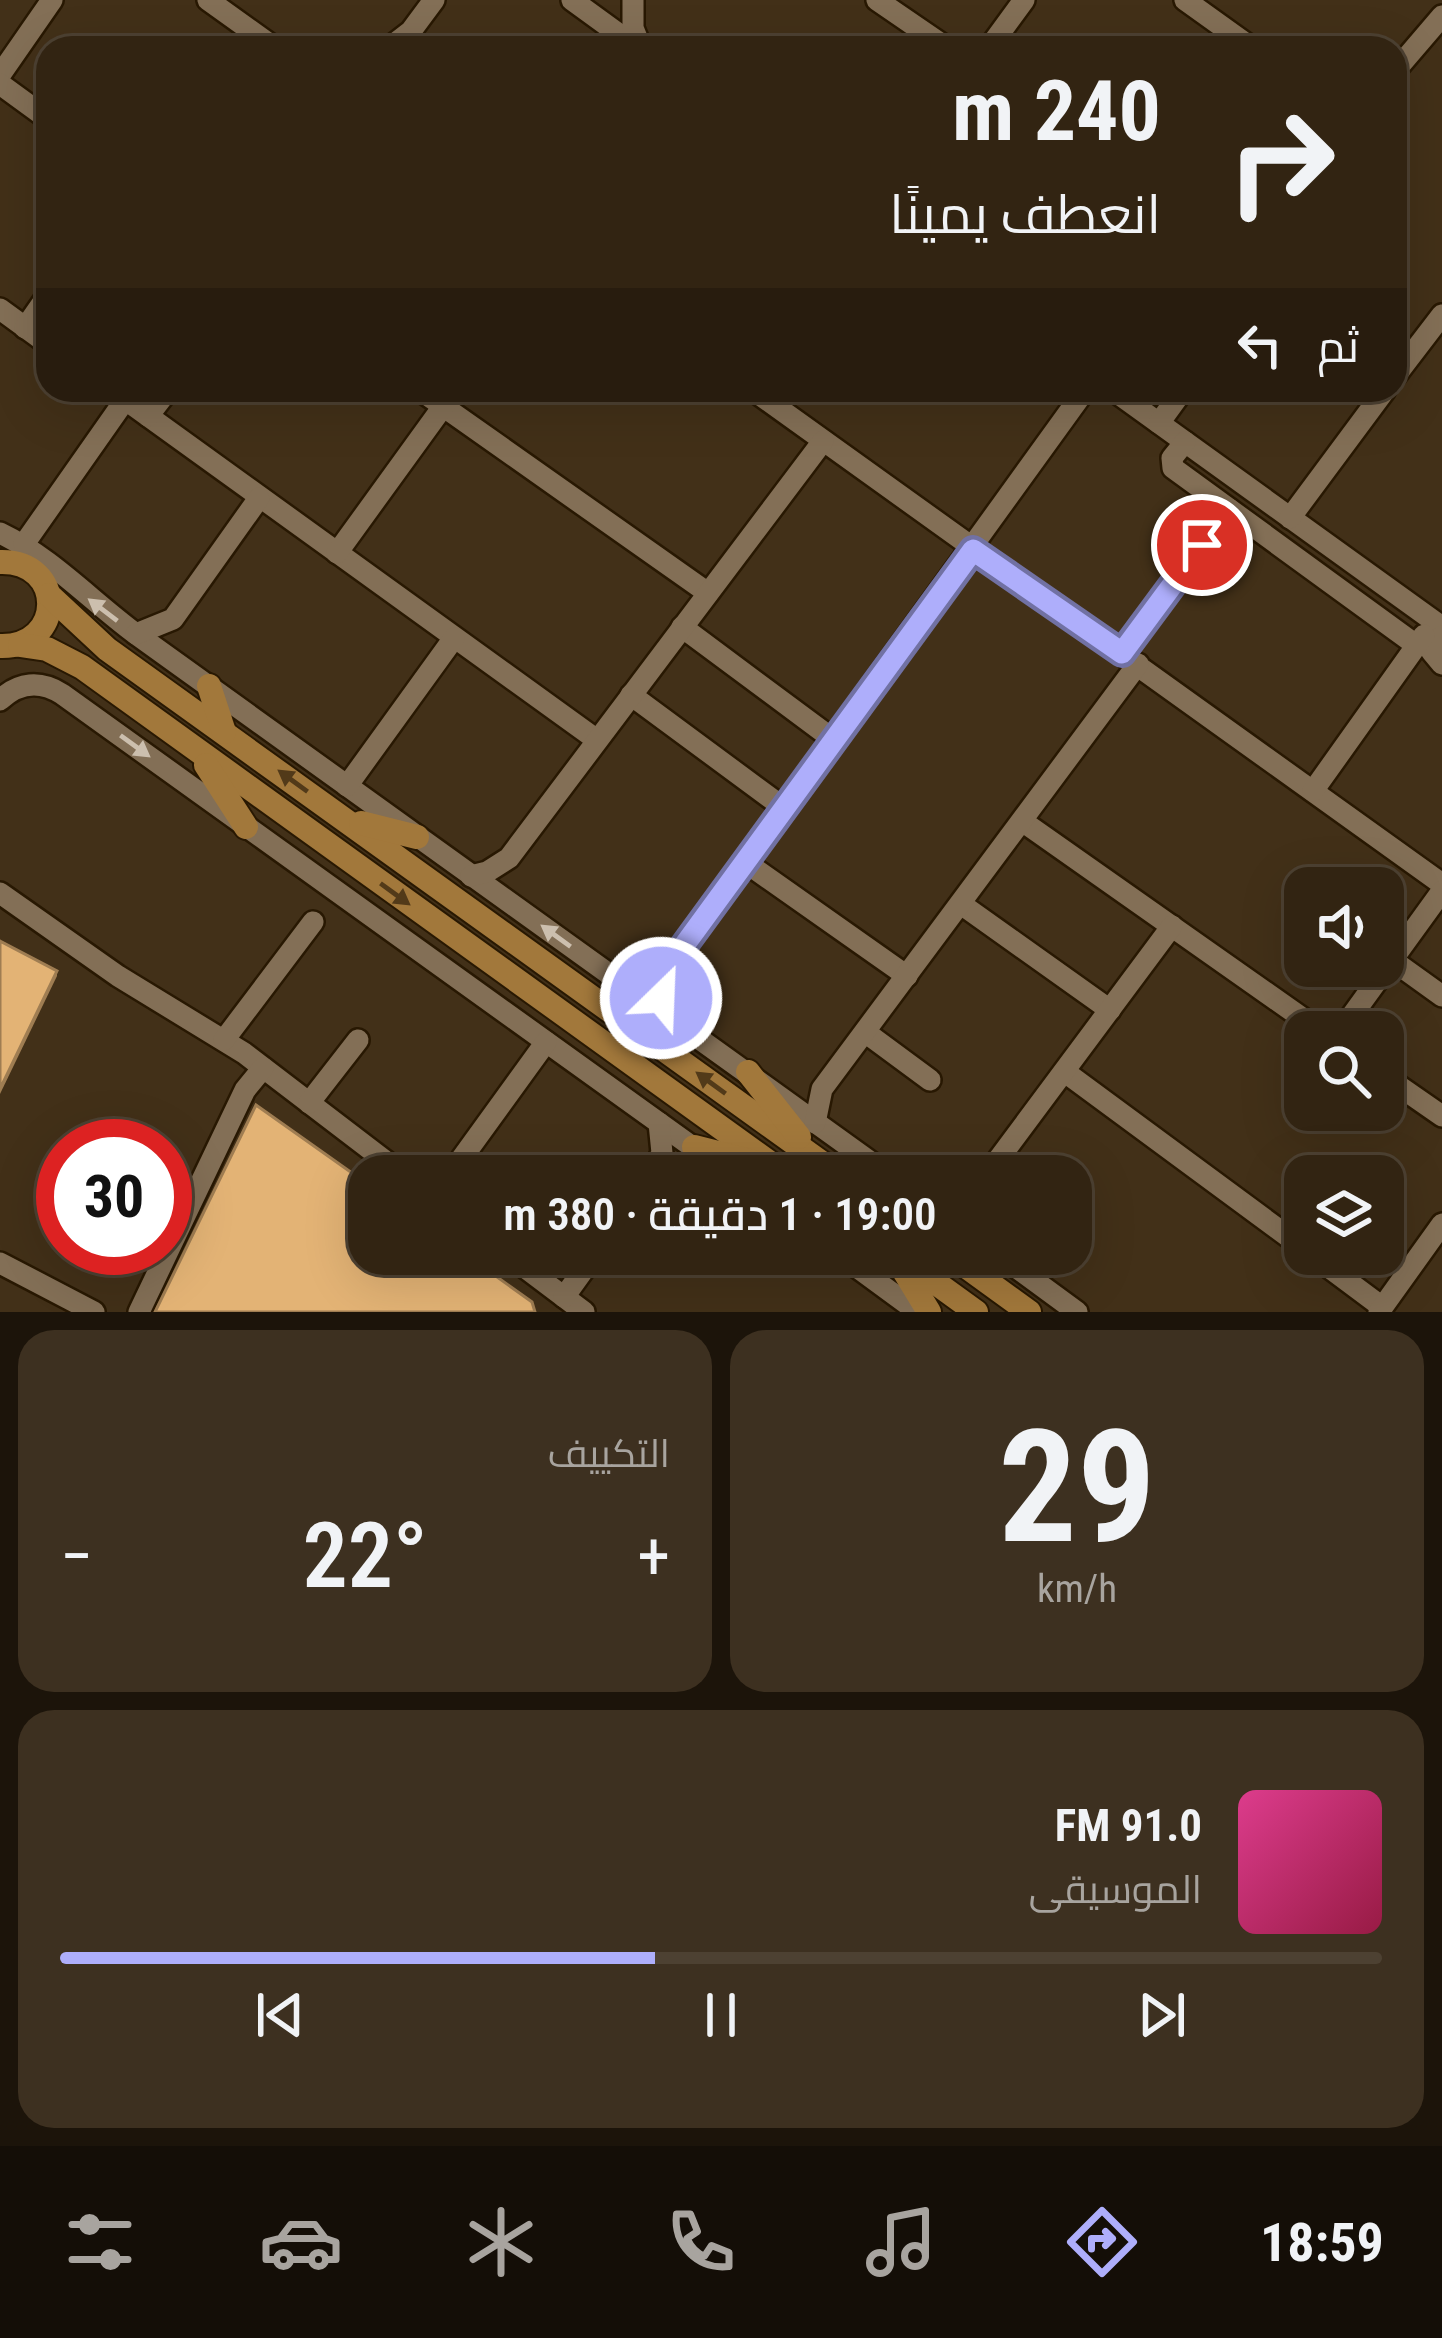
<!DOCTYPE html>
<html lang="ar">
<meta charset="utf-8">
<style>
body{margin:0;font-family:"Roboto Condensed",Cairo,sans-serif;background:#3d3020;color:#f1f3f6;direction:rtl;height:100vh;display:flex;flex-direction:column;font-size:45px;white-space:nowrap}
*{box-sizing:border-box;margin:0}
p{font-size:39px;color:#a8a49f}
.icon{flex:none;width:66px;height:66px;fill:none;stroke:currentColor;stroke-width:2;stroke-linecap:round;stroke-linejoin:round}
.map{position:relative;height:1312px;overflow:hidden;direction:ltr}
.sheet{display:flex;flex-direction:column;gap:18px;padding:18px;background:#1c140a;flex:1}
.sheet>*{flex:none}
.top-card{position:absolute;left:36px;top:36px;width:1371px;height:366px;border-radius:36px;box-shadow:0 12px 48px #0002,0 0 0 3px #4d4132;direction:rtl;background:#322412;color:#f1f3f6;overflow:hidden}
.tools{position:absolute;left:1284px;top:867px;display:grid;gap:24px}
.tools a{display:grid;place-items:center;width:120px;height:120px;border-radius:24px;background:#322412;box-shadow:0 12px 48px #0002,0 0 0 3px #4d4132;font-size:60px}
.speed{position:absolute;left:36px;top:1119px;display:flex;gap:24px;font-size:60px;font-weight:700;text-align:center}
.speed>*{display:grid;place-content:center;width:156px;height:156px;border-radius:50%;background:#322412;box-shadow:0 12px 48px #0002,0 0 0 3px #4d4132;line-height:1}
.speed .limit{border:18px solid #d22;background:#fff;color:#111}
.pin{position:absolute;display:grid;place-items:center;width:102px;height:102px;color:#fff;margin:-51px;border:6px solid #fff;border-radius:50%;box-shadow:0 3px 12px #0007}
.me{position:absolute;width:132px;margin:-66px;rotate:24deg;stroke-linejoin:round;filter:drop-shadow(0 0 9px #0008)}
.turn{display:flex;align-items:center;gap:42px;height:252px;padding:0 48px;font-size:54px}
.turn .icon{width:156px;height:156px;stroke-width:2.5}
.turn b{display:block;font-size:84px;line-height:102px}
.then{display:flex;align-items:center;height:114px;padding:0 48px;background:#0003;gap:24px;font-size:45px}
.big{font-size:90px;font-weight:600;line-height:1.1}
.sheet .widget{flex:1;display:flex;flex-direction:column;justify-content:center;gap:18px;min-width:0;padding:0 42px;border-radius:36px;background:#3d3020}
.sheet .dial{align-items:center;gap:0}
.dial b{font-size:156px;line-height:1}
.song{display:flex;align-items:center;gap:36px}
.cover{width:144px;height:144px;border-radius:18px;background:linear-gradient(135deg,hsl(330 70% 55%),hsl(340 70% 35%))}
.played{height:12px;border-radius:6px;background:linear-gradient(90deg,#aeaefb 45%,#4d4132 45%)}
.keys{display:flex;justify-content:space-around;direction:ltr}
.heat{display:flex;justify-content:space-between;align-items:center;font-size:66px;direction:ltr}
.sheet .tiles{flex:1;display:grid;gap:18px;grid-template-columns:1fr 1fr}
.widget:last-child{grid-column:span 2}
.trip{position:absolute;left:348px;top:1155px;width:744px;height:120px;border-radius:36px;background:#322412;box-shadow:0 12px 48px #0002,0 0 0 3px #4d4132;font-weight:600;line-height:120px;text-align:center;direction:rtl}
.tab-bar{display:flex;height:192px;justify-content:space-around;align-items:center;background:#140e07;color:#a8a49f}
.tab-bar .icon{width:84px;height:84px}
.tab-bar .selected{color:#aeaefb}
.tab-bar b{font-size:54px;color:#f1f3f6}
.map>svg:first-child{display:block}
</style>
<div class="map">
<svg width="1442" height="1312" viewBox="0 0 1442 1312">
<rect width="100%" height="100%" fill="#423018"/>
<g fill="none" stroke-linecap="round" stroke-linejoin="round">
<g stroke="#281802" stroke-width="26">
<g id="minor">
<path d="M208 0 275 48"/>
<path d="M572 0 638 48"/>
<path d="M633 0V28L641 48"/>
<path d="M877 0 947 48"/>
<path d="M1185 0 1252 48"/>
<path d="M389 48 411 31 434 0"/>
<path d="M989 48 1024 0"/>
<path d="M1395 71 1442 16"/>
<path d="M0 75 52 0"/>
<path d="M0 84 48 119"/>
<path d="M0 309 48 344"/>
<path d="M25 328 48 295"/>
<path d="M1396 375 1442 315"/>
<path d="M112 390 597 740"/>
<path d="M420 390 708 593"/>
<path d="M753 390 1442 884"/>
<path d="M1113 390 1442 627"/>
<path d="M148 416 168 390"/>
<path d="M1159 423 1183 390"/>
<path d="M1185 442 1172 458 1173 468 1416 645"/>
<path d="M1290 518 1385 390"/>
<path d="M0 533C52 558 90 600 136 634L890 1176"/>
<path d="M24 544 125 400"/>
<path d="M337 553 455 390"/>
<path d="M682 627 834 740"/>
<path d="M136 634 173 619 259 498"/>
<path d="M1442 636 1432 652 1442 664"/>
<path d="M1122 653 1229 509"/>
<path d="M631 695 784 808"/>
<path d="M0 700C19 682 40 680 62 694L733 1176"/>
<path d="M347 786 454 638"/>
<path d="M1313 791 1424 635"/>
<path d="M1022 821 1322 1032"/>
<path d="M745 862 907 976"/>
<path d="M471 876 487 872 509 858 823 441"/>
<path d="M0 893 118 976 244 1053 405 1176"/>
<path d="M961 904 1110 1010"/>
<path d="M1392 960 1442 996"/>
<path d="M630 990 646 987 664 973 1085 390"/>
<path d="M865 1032 930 1080"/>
<path d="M1340 1032 1442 891"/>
<path d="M224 1040 313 922"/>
<path d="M1065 1072 1305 1249"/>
<path d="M1383 1075 1442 1116"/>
<path d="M309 1103 358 1040"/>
<path d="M815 1123 822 1089 1138 664"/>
<path d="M449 1176 546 1042"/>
<path d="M650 1176 662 1153 659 1123"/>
<path d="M986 1176 1172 926"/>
<path d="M507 1254 584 1312"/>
<path d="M839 1254 918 1312"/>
<path d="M998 1254 1077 1312"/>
<path d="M1311 1254 1382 1307"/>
<path d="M0 1263 94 1312"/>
<path d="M564 1297 595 1254"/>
<path d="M139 1312 245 1090 263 1068"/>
<path d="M1379 1312 1442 1224"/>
</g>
</g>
<g stroke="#281802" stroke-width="28">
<g id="major">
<path d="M0 562C66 560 65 648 0 646"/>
<path d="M49 595 107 649 840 1176"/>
<path d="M20 645 47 649 82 667 788 1176"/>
<path d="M209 686 224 732"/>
<path d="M206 765 246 827"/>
<path d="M361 823 417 837"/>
<path d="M748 1072 799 1137"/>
<path d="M694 1147 761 1164"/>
<path d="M896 1254 976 1312"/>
<path d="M949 1254 1029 1312"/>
<path d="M898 1261 929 1312"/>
</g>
</g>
<use href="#minor" stroke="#836f56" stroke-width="21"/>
<use href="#major" stroke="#a2783b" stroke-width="24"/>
</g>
<path fill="#9f7d52" d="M57 971V976L0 1094V1089Z"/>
<g fill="#e3b375" stroke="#9f7d52" stroke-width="3">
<path d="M0 941 57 971 0 1089Z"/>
<path d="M256 1105 369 1185V1254H465L532 1302 535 1312H155Z"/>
</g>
<defs><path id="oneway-solid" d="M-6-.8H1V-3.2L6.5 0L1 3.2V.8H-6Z" transform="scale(3)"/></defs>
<g fill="#ccbfae">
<use href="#oneway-solid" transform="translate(103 610) rotate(-143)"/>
<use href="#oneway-solid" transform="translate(135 746) rotate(36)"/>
<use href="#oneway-solid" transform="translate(556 936) rotate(-144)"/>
</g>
<g fill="#523a19">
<use href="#oneway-solid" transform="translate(293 781) rotate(-144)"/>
<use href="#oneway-solid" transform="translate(395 894) rotate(36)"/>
<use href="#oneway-solid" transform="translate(711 1083) rotate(-144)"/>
</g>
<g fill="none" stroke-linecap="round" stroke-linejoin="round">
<g stroke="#7171a3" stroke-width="30">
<path id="route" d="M661 998 664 973 973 550 1122 653 1202 545"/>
</g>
<use href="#route" stroke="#aeaefb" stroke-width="21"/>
</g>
</svg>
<div class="tools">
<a><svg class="icon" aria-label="sound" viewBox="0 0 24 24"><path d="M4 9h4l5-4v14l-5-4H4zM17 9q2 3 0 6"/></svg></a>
<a><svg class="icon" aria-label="search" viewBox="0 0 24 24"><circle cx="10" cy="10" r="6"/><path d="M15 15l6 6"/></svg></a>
<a><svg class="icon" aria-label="layers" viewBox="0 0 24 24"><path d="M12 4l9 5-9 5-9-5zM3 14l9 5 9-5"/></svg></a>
</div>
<div class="speed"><div class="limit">30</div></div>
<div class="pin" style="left:1202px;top:545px;background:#d93025"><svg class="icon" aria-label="arrive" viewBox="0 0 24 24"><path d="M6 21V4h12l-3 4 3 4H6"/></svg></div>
<svg class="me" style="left:661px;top:998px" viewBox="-20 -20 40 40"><circle r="17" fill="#aeaefb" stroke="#fff" stroke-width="3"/><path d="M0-11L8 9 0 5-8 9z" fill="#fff"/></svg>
<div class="trip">19:00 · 1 دقيقة · 380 m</div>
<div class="top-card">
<div class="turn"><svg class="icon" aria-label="right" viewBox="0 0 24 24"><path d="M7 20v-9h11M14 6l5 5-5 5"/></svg><div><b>240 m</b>انعطف يمينًا</div></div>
<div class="then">ثم<svg class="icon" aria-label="left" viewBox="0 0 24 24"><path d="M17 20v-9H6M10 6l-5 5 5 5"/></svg></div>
</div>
</div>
<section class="sheet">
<div class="tiles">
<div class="widget dial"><b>29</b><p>km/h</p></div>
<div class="widget"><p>التكييف</p>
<div class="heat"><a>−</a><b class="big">22°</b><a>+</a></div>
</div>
<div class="widget">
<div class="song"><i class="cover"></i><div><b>91.0 FM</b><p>الموسيقى</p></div></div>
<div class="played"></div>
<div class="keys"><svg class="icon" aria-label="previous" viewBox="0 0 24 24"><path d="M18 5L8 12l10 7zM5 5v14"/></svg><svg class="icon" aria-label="pause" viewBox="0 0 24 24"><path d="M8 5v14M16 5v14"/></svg><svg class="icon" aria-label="next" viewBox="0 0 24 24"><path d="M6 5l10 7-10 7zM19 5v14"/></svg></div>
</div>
</div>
</section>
<nav class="tab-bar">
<b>18:59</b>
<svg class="icon selected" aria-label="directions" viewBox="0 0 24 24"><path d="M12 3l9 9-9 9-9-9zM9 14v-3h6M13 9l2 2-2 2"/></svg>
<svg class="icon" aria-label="music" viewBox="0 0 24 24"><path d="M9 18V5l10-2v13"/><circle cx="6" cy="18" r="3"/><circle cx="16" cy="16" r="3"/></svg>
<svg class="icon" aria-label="phone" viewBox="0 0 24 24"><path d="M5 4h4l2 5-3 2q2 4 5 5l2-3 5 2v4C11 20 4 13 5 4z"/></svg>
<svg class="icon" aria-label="climate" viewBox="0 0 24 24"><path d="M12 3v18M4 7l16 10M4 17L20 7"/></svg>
<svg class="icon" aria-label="car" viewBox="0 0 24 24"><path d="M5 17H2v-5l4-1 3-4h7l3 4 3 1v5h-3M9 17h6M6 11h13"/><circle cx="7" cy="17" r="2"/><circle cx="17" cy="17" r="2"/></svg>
<svg class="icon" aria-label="filters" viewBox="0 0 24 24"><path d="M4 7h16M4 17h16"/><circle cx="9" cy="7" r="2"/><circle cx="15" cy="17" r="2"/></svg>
</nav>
